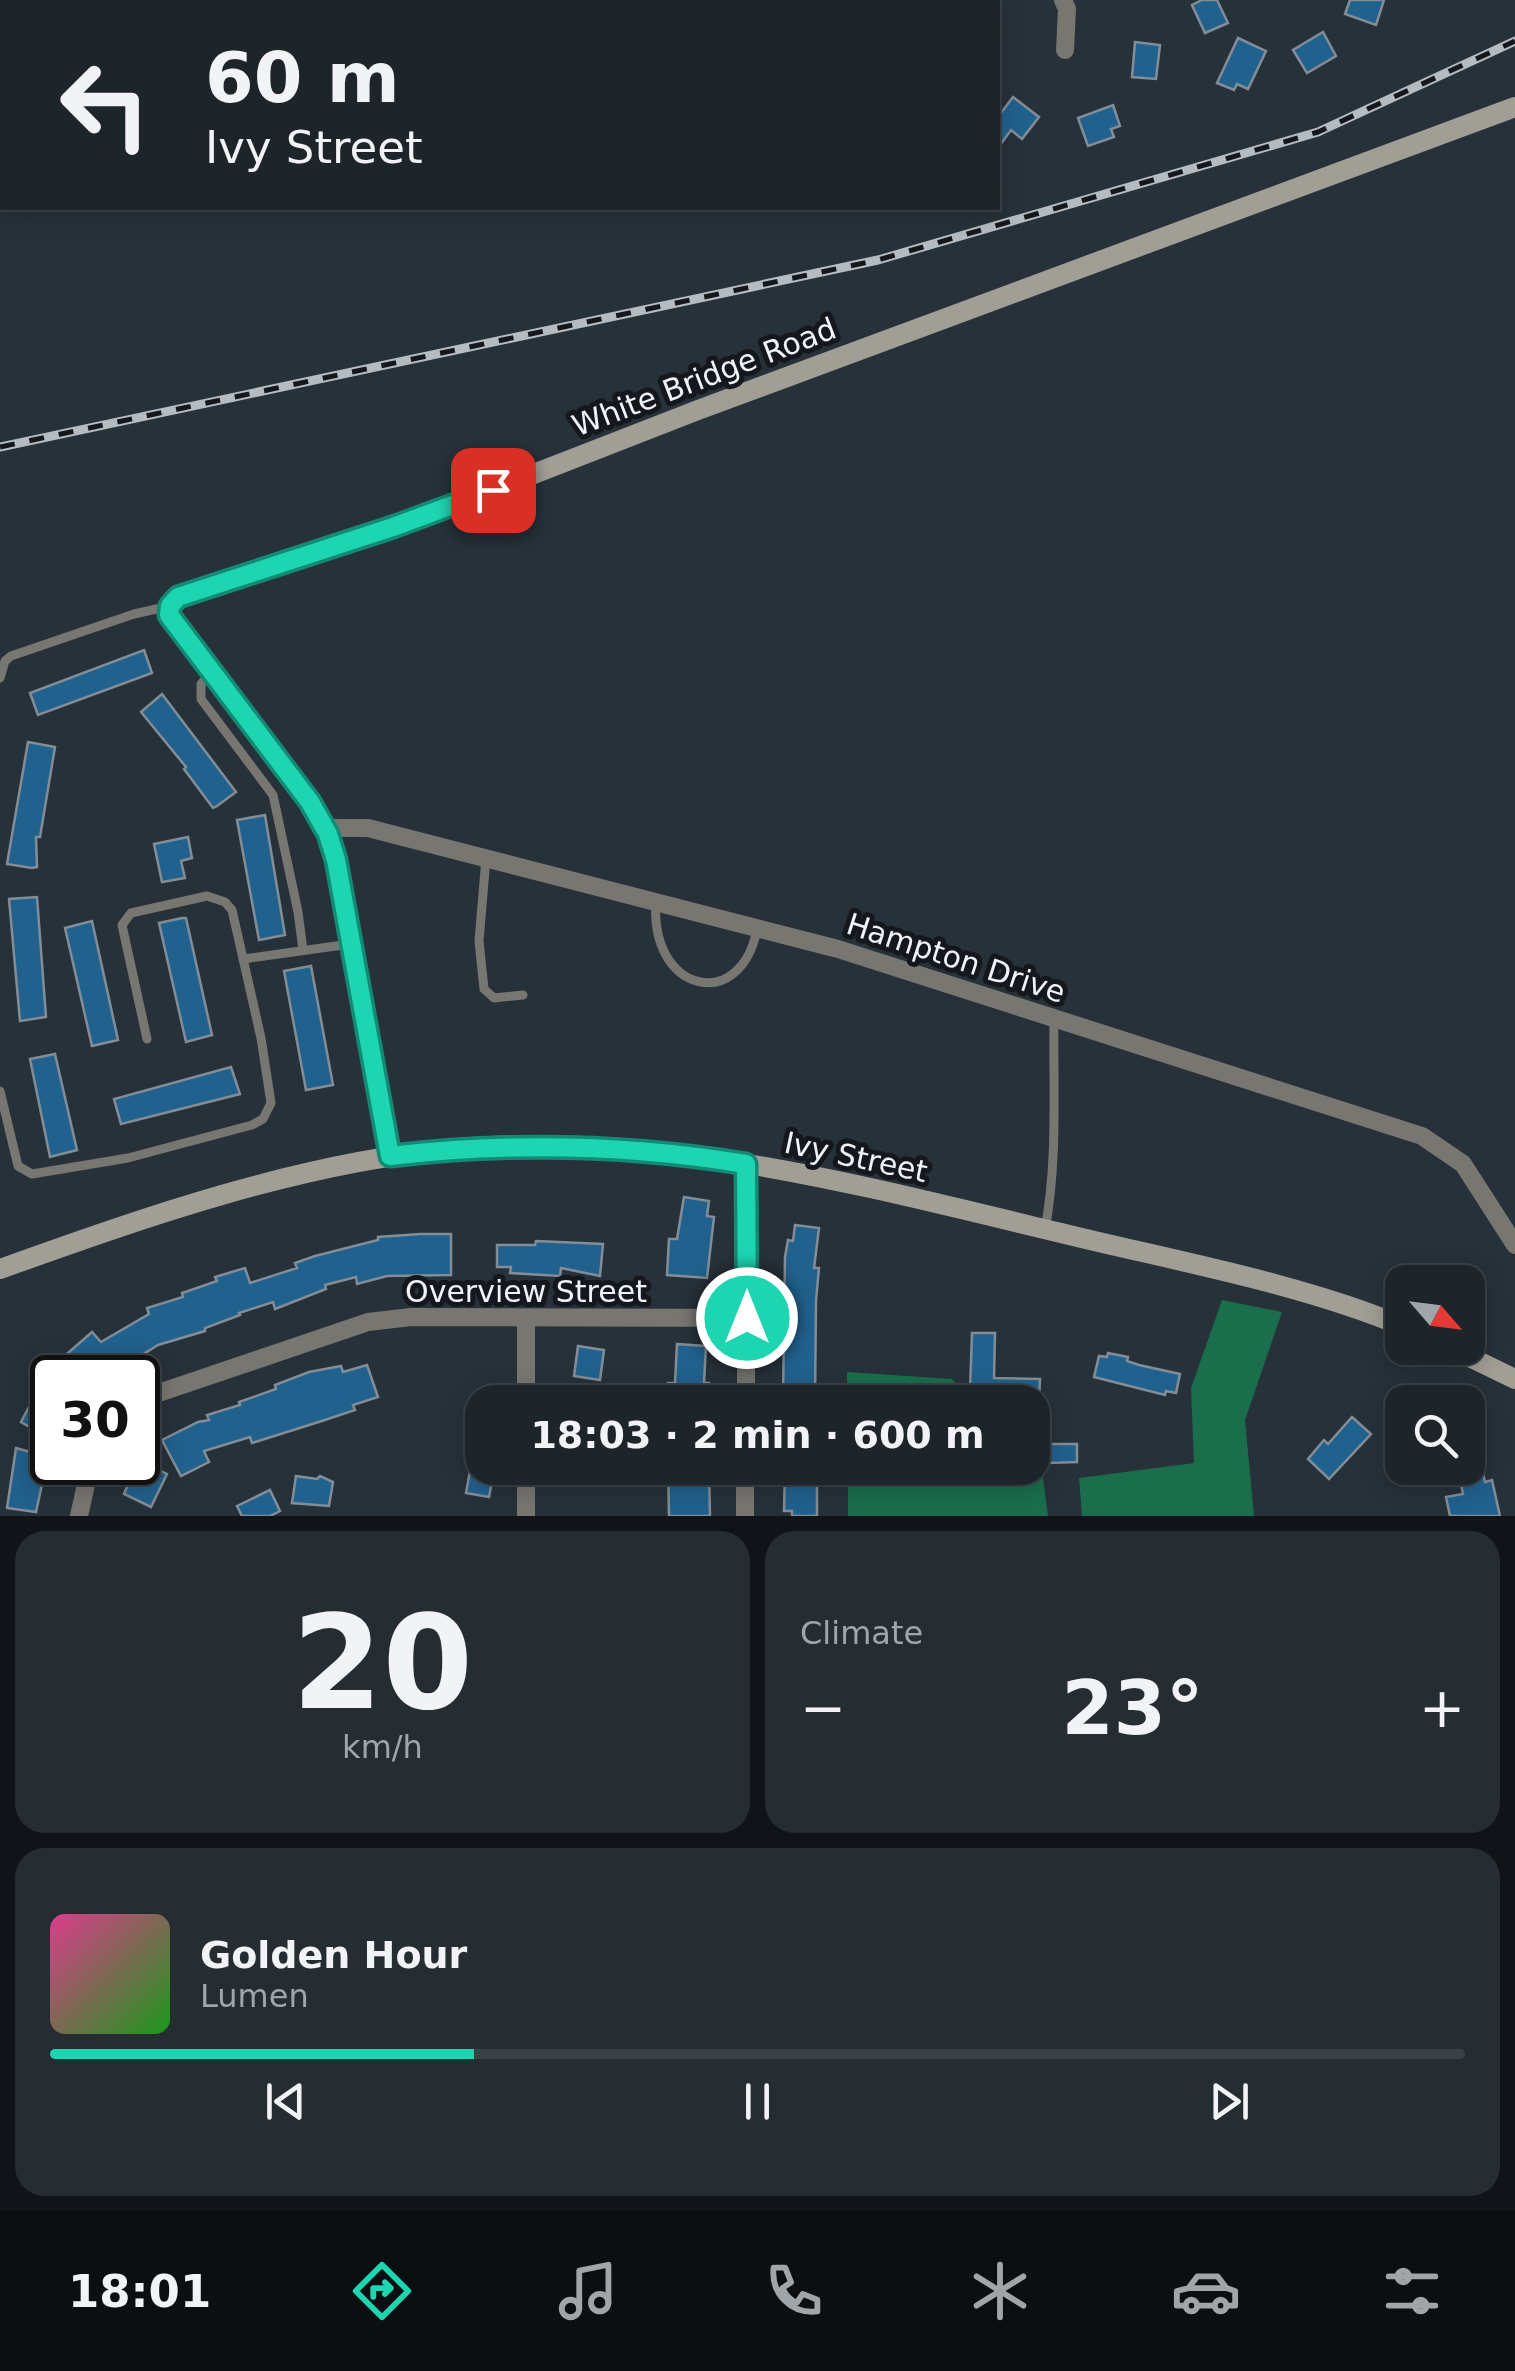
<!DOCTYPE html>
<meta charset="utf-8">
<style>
body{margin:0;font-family:"DejaVu Sans",sans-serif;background:#252d33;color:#f1f3f6;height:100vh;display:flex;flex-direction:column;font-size:38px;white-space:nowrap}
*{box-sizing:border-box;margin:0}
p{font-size:32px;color:#a0a5a9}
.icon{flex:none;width:55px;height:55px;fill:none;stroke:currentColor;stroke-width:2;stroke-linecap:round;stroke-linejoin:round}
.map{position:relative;height:1516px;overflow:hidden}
.drawer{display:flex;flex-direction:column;gap:15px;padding:15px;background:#101418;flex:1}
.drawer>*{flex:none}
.banner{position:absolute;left:0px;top:0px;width:1000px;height:210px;box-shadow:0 5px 25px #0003,0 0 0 2px #3b4247;background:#1d252b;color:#f1f3f6;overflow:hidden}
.needle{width:65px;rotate:118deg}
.controls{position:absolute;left:1385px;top:1265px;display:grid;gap:20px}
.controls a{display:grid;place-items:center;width:100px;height:100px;border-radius:20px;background:#1d252b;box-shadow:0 5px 25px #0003,0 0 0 2px #3b4247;font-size:50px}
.speed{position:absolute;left:30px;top:1355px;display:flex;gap:20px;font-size:50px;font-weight:700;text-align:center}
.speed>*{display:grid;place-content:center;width:130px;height:130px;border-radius:50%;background:#1d252b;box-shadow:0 5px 25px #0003,0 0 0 2px #3b4247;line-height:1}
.speed .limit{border:5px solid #111;border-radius:15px;background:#fff;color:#111}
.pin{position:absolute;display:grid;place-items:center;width:85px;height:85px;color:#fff;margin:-42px;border-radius:20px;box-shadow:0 5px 15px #0006}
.me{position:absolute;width:110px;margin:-55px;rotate:0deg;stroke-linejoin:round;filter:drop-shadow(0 0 8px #0008)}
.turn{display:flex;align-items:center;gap:35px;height:210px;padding:0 40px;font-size:45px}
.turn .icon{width:130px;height:130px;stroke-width:2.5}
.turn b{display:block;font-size:70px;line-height:85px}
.big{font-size:75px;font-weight:700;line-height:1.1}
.drawer .widget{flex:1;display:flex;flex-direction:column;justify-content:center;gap:15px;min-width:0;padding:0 35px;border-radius:30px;background:#252d33}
.drawer .dial{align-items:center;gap:0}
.dial b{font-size:130px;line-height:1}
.song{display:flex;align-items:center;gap:30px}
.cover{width:120px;height:120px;border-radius:15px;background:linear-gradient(135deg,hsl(330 70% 55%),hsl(120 70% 35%))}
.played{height:10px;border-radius:5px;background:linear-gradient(90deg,#1dd5b1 30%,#3b4247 30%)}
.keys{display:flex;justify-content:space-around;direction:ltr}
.heat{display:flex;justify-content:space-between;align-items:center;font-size:55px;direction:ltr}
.drawer .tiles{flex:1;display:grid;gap:15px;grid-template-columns:1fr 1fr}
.widget:last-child{grid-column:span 2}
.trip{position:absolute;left:465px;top:1385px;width:585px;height:100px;border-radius:30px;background:#1d252b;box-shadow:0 5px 25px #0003,0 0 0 2px #3b4247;font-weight:700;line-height:100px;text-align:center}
.tab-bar{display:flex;height:160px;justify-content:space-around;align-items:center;background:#0c0f11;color:#a0a5a9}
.tab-bar .icon{width:70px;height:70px}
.tab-bar .active{color:#1dd5b1}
.tab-bar b{font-size:45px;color:#f1f3f6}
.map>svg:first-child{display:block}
</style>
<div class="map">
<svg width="1515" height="1516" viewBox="0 0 1515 1516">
<rect width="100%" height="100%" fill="#273139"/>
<g fill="#1a6e4c">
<path d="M1222 1300 1282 1312 1245 1420 1254 1516H1082L1079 1478 1194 1463 1191 1388Z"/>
<path d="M847 1372 952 1379 969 1397 1006 1402H847Z"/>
<path d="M1033 1427 1037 1431 1048 1516H848V1468H1032Z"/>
</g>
<g fill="#21618d" stroke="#828d97" stroke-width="2.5">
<path d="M1202 0H1217L1228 23 1205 33 1192 5Z"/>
<path d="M1350 0H1384L1376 25 1345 14Z"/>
<path d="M1323 32 1336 56 1307 73 1293 50Z"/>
<path d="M1238 38 1266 51 1248 89 1237 84 1234 90 1217 83Z"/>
<path d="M1135 42 1160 45 1156 79 1132 77Z"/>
<path d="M1013 97 1039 117 1022 139 1011 130 998 148V117Z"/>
<path d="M1113 105 1120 126 1111 129 1114 137 1088 146 1078 118Z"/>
<path d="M144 650 152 673 38 715 30 693Z"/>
<path d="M162 694 236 792 217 806 213 808 184 769 186 767 141 712Z"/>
<path d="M28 742 55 747 40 837H36L37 867 32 868 7 864Z"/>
<path d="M265 815 285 935 259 940 237 820Z"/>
<path d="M188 837 192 858 181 861 185 878 162 882 154 844Z"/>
<path d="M37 897 46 1017 20 1021 9 899Z"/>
<path d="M182 918H186L212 1035 186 1042 159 923Z"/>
<path d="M92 921 118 1040 92 1046 65 928Z"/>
<path d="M311 966 333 1085 306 1090 284 971Z"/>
<path d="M55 1054 77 1150 50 1157 30 1059Z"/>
<path d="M231 1067 240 1094 121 1124 114 1099Z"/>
<path d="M684 1197 709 1201 707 1216 714 1217 707 1278 667 1275 669 1239H677Z"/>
<path d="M795 1225 819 1228 814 1268H819L816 1301 815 1402 783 1399 785 1257 788 1240 793 1241Z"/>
<path d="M420 1234H451V1275L387 1276 357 1284 356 1277 325 1285 326 1289 275 1309 273 1302 239 1313 240 1315 205 1328V1331L158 1345 105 1378H52V1440L21 1422 39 1388 37 1385 52 1364V1367L92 1332 101 1342 149 1314 147 1308 183 1297 182 1293 217 1281 215 1277 245 1268 250 1283 297 1268 295 1263 315 1256 378 1240V1237Z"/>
<path d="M536 1241 603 1244 600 1276 561 1268 560 1276 510 1273 511 1267H497V1245H535Z"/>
<path d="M972 1333H995L994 1378 1040 1379 1039 1403 1013 1402V1390H970Z"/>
<path d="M677 1344 706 1346 704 1383H709L710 1402H669L668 1383H675Z"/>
<path d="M578 1346 604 1350 600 1380 574 1376Z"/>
<path d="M1108 1353 1128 1357 1127 1361 1139 1365 1180 1374 1176 1393 1166 1391 1165 1395 1094 1377 1099 1356 1107 1357Z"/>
<path d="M367 1365 378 1397 353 1405 355 1410 325 1420 252 1443 250 1437 204 1451 209 1462 181 1476 162 1440 198 1422 209 1420 207 1415 240 1405 239 1402 276 1389 275 1385 309 1372 341 1366 343 1372Z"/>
<path d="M1352 1417 1371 1434 1329 1479 1308 1459 1324 1440 1328 1444Z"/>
<path d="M476 1438 482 1439 484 1474 493 1476 489 1497 466 1493Z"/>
<path d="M1047 1444H1077V1462L1048 1463Z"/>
<path d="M16 1448 48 1457 36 1512 7 1508Z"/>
<path d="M147 1464 167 1474 151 1507 124 1494 132 1475 140 1479Z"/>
<path d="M1481 1465 1485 1482 1492 1480 1500 1516H1450L1446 1497 1463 1494 1458 1470Z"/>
<path d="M668 1468H709L710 1516H669Z"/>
<path d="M785 1468H817V1516H792V1511H784Z"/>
<path d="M296 1476 317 1479 320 1476 333 1482 329 1506 292 1503Z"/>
<path d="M270 1490 280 1511 270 1516H242L237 1506Z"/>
</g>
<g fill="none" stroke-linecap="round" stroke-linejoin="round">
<g stroke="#787671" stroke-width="9">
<path d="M209 675 201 684V699L273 795 298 912 303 950"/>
<path d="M0 678 5 661 11 656 134 614 170 606"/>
<path d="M486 858 479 941 484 989 494 998 523 995"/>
<path d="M656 901C649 993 741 1014 757 929"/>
<path d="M243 959 350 944"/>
<path d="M0 1091 18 1166 32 1174 128 1158 252 1125 263 1119 271 1103 261 1038 232 910 225 902 207 896 131 913 122 925 147 1039"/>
<path d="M1045 1230C1058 1159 1053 1090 1054 1019"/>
</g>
<g stroke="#787671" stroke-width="18">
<path d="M249 0 253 2"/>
<path d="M563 0 564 2"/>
<path d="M814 0 815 2"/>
<path d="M1063 0 1067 9 1065 50"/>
<path d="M135 2 137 0"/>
<path d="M454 2 460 0"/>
<path d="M324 828H368L838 949 1422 1136 1463 1164 1515 1245"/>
<path d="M526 1318V1402"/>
<path d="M138 1400 368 1322 411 1317 747 1318"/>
<path d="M746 1402V1164"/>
<path d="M526 1468V1516"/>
<path d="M79 1516 91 1462"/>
<path d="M745 1516V1468"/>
</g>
<g stroke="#a19e95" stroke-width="20">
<path d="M390 1156 336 860 328 834 310 801 172 622 169 615 172 602 202 587 459 503 698 410 1515 107"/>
<path d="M0 1269C148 1216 301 1162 458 1148 662 1131 864 1186 1061 1233 1170 1260 1300 1283 1402 1326"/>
<path d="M1451 1348 1515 1379"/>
</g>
<g stroke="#b4bbc1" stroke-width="9">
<path id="rail" d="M0 447 878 260 1318 132 1515 41"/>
</g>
<use href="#rail" stroke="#14181c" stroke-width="5" stroke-dasharray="15" stroke-linecap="butt"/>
</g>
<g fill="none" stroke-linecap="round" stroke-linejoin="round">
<g stroke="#138a73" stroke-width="25">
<path id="route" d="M493 490 393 527 178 597 170 606 169 615 310 802 328 834 336 860 390 1156C511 1142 626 1144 746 1164L747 1318"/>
</g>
<use href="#route" stroke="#1dd5b1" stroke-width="18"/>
</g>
<g text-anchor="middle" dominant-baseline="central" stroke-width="10" stroke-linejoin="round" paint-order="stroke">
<g font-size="30" fill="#eef4f9" stroke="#14181c">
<text transform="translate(704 377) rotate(-21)">White Bridge Road</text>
<text transform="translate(956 958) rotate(18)">Hampton Drive</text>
<text transform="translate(856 1157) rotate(12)">Ivy Street</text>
<text x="526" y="1291">Overview Street</text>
</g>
</g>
</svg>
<div class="controls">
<a><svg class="needle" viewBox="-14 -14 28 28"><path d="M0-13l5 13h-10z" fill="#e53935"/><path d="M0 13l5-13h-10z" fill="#a0a5a9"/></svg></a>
<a><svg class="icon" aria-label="search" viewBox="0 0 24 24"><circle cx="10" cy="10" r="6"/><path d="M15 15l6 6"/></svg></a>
</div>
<div class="speed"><div class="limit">30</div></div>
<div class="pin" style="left:493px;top:490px;background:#d93025"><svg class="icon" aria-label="arrive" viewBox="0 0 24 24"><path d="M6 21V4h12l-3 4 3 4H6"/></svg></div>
<svg class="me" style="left:747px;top:1318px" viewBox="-20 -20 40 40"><circle r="17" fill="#1dd5b1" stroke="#fff" stroke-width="3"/><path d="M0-11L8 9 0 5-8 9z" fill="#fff"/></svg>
<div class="trip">18:03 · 2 min · 600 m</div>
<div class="banner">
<div class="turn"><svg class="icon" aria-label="left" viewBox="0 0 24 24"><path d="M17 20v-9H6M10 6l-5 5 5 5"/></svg><div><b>60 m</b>Ivy Street</div></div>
</div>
</div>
<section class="drawer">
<div class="tiles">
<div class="widget dial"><b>20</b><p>km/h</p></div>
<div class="widget"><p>Climate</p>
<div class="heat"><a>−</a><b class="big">23°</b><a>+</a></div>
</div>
<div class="widget">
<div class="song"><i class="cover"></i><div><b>Golden Hour</b><p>Lumen</p></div></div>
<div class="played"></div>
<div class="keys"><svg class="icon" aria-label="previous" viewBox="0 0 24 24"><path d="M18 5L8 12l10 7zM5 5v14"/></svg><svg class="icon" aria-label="pause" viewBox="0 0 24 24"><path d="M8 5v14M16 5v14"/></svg><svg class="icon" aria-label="next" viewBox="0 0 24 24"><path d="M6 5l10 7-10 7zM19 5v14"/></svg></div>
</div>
</div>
</section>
<nav class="tab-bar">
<b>18:01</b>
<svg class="icon active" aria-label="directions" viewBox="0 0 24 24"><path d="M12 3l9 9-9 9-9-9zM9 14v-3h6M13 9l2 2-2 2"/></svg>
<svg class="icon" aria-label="music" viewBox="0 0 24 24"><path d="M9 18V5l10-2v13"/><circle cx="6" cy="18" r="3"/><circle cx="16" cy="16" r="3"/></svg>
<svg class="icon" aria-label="phone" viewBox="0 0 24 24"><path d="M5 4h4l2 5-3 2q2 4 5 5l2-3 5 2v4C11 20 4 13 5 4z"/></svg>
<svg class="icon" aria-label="climate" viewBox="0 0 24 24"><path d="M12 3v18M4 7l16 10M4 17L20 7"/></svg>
<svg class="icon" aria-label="car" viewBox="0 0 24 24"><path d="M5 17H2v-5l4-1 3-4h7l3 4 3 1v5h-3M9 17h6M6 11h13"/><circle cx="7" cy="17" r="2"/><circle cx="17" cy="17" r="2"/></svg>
<svg class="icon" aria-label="filters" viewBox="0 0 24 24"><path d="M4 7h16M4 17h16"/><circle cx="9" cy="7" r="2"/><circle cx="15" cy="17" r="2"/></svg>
</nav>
